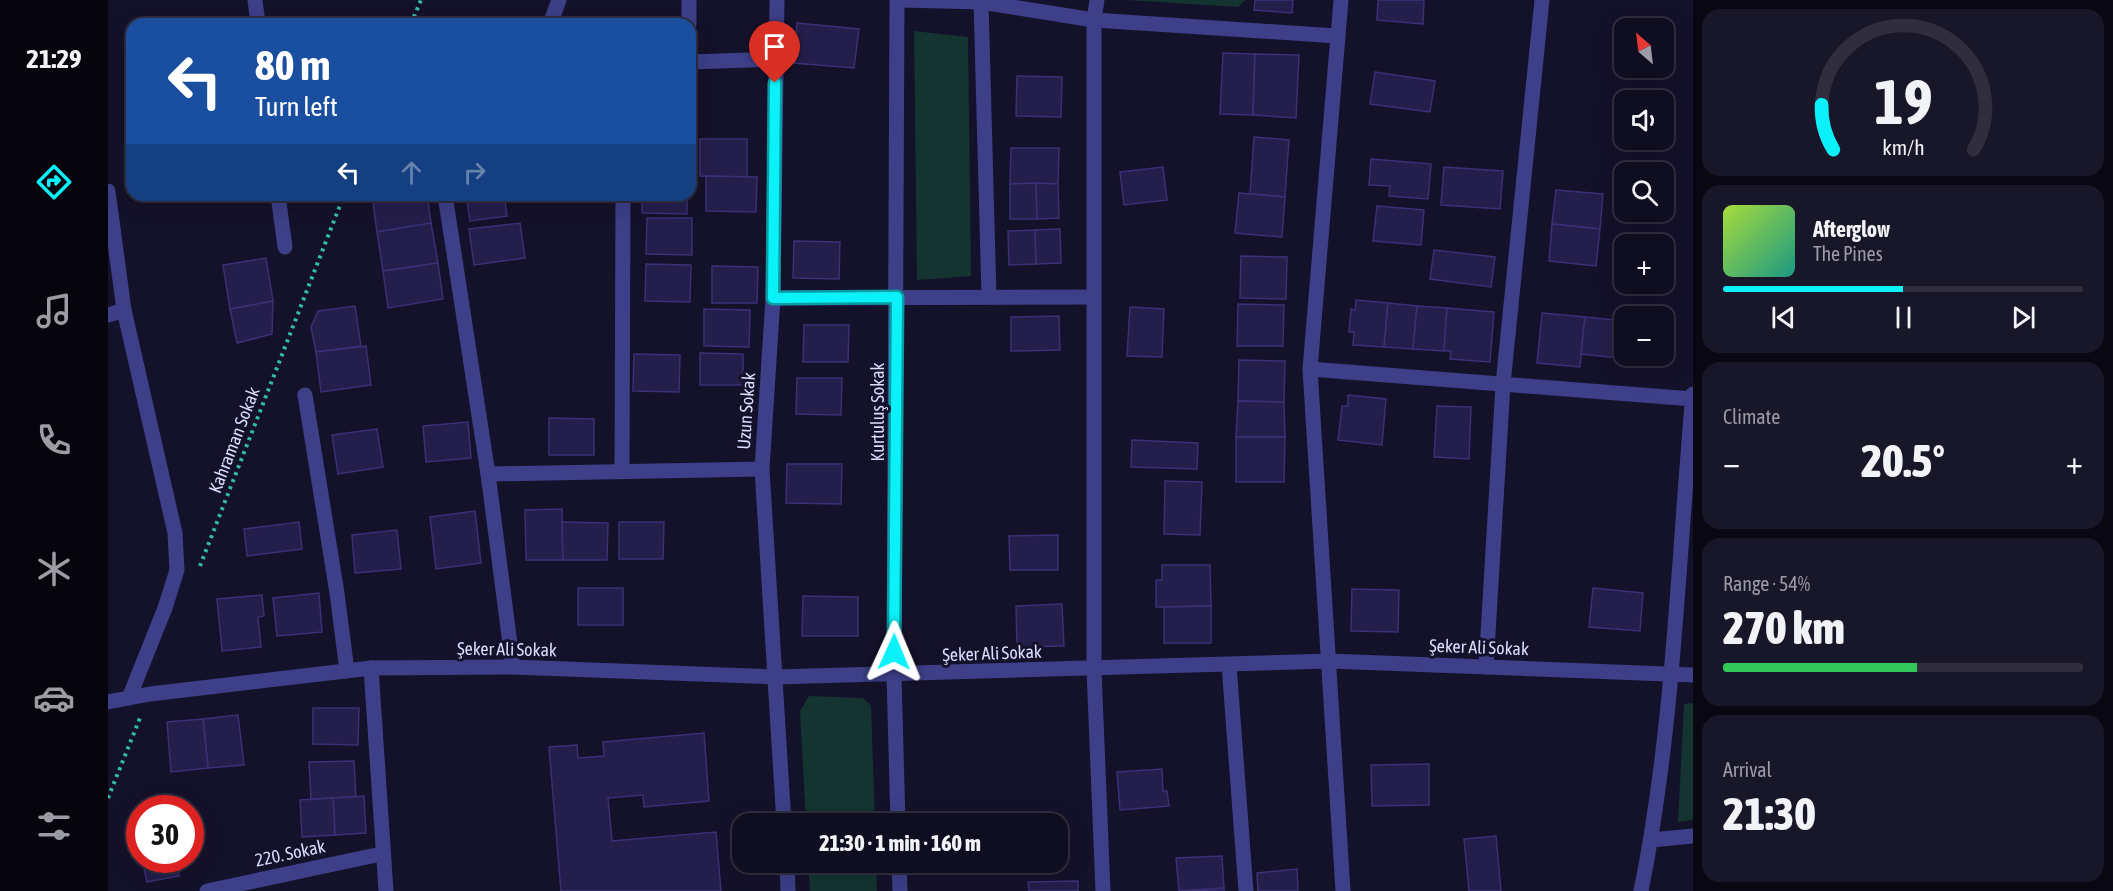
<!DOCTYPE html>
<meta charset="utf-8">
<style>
body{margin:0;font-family:"Asap Condensed",sans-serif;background:#181629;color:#f1f3f6;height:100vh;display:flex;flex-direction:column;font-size:22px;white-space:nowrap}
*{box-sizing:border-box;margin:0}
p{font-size:20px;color:#9b9ca5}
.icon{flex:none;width:33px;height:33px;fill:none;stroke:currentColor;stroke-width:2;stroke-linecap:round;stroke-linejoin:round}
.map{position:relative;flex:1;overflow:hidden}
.drawer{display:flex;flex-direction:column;gap:9px;padding:9px;background:#080712;width:420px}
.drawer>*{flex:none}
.banner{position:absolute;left:18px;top:18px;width:570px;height:183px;border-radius:18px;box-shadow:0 6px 24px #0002,0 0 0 2px #2f2d3e;background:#1a4fa0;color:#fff;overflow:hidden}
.needle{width:39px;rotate:332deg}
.controls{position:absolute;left:1506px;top:18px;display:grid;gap:12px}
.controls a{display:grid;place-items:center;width:60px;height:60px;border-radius:12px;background:#0f0d20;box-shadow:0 6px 24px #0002,0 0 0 2px #2f2d3e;font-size:30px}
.speed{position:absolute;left:18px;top:795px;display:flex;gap:12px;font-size:30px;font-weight:700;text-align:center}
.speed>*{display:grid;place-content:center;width:78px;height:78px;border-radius:50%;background:#0f0d20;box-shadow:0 6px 24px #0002,0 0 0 2px #2f2d3e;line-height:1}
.speed .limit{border:9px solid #d22;background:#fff;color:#111}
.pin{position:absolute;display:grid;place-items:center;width:51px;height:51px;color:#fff;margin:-62px -26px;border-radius:50% 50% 50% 0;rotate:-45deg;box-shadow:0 0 6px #0007}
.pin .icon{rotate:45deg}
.me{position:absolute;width:66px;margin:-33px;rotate:1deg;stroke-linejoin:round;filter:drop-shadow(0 0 4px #0008)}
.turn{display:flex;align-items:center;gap:21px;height:126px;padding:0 30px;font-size:27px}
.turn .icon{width:78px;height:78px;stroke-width:2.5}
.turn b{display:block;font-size:42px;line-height:51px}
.lanes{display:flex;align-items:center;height:57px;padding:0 30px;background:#0003;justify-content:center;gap:30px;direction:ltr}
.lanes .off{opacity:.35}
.big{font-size:45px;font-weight:800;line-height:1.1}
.drawer .card{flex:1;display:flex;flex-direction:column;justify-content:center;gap:9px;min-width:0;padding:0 21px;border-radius:18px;background:#181629}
.drawer .dial{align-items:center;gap:0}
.dial svg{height:156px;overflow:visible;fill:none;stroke:#2f2d3e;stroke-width:7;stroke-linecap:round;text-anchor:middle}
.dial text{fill:#f1f3f6;stroke:none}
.song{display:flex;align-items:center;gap:18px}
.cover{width:72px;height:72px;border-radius:9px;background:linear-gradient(135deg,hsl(80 70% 55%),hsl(170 70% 35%))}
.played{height:6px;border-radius:3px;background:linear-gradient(90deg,#0bf1fa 50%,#2f2d3e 50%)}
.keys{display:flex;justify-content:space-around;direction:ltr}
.heat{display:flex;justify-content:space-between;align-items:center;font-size:33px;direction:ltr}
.charge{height:9px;border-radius:4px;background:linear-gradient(90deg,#34c759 54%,#2f2d3e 0)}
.trip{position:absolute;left:624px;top:813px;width:336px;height:60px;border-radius:18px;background:#0f0d20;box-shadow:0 6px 24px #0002,0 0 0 2px #2f2d3e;font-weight:800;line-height:60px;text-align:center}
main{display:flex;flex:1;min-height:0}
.dock{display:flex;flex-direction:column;width:108px;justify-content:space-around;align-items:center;background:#06050d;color:#9b9ca5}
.dock .icon{width:42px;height:42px}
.dock .current{color:#0bf1fa}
.dock b{font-size:27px;color:#f1f3f6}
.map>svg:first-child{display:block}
</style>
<main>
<nav class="dock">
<b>21:29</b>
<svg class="icon current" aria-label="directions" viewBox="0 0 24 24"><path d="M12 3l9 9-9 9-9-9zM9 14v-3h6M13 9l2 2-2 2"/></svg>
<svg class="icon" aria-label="music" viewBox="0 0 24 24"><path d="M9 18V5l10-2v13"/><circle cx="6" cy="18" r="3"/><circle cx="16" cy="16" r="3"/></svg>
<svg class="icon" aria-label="phone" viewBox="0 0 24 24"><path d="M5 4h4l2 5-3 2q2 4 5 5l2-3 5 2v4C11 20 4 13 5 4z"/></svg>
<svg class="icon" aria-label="climate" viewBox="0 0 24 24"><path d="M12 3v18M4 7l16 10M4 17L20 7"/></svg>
<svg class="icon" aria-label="car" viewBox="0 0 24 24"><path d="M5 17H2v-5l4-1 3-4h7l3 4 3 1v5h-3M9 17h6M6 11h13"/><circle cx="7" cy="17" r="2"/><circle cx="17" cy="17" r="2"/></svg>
<svg class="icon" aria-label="filters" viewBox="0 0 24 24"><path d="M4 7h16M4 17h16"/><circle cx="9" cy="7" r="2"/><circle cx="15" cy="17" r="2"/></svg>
</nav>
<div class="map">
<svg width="1585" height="891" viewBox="0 0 1585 891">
<rect width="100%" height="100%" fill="#14112a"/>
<g fill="#143431">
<path d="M1018 0H1137L1130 7Z"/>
<path d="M806 31 860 37 863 276 809 280Z"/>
<path d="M701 696 755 698 763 706 767 823H698L692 711Z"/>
<path d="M1585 703V820L1570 822 1576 704Z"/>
<path d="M700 863H768L769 891H702Z"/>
</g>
<g fill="#241e4b" stroke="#3a3076" stroke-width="1.5">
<path d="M1147 0H1185L1184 13 1146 10Z"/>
<path d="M1270 0H1316L1315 24 1269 20Z"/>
<path d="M689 23 751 29 746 68 685 63Z"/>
<path d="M1115 53 1147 54 1145 115 1112 114Z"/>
<path d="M1147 54 1191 55 1188 118 1145 115Z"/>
<path d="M1267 72 1327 81 1322 112 1262 104Z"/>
<path d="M909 76 954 77 953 117 908 116Z"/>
<path d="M1146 137 1181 140 1177 197 1142 194Z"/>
<path d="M592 139H639V177L592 176Z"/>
<path d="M903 148H951L950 184H902Z"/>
<path d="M1263 159 1323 164 1320 199 1281 196 1282 186 1261 185Z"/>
<path d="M1055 167 1059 200 1016 205 1012 172Z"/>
<path d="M1336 167 1395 171 1392 209 1333 205Z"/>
<path d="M598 176 649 177 648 212 598 211Z"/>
<path d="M928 183 929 219H902V184Z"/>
<path d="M928 183 950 184 951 218 929 219Z"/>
<path d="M1448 190 1495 194 1492 229 1444 224Z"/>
<path d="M1131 193 1177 197 1174 237 1127 233Z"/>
<path d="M283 195H319L323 223 269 232 265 203 284 200Z"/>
<path d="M358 195H396L399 216 362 221Z"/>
<path d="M534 195H579V214L534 213Z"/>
<path d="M1269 206 1316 210 1313 245 1265 241Z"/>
<path d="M539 218H584V255L538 254Z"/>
<path d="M323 223 330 263 275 271 269 232Z"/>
<path d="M412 223 417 258 366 265 361 229Z"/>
<path d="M1444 224 1492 229 1488 266 1441 261Z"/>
<path d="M952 229 953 263 928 264 927 230Z"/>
<path d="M927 230 928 264 901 265 900 231Z"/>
<path d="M686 241 732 242 731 279 685 278Z"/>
<path d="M1326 250 1387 257 1383 287 1322 279Z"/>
<path d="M1133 256 1179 257 1178 299 1132 298Z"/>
<path d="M158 258 165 301 122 309 115 265Z"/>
<path d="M330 263 335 299 280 308 275 271Z"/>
<path d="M538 264 583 265 582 302 537 301Z"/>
<path d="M604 266 650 267 649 303H604Z"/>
<path d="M1248 300 1280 303 1276 347 1245 345 1246 332H1241L1243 309 1247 310Z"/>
<path d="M165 301 164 334 129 343 122 309Z"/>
<path d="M1280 303 1309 306 1305 349 1276 347Z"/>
<path d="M1130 304 1176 305 1175 346H1129Z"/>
<path d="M247 306 253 346 208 352 203 327 210 311Z"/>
<path d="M1309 306 1339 308 1336 351 1305 349Z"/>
<path d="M1022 307 1056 309 1054 357 1019 356Z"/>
<path d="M1339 308 1386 312 1382 362 1342 359 1343 351H1336Z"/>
<path d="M596 309 642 310 641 347 596 346Z"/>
<path d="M1434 313 1477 317 1472 367 1429 363Z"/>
<path d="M951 316 952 350 903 351V317Z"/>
<path d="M1477 317 1516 321V356H1521L1520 359 1473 354Z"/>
<path d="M696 325H741L740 362H695Z"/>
<path d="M258 346 263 385 213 392 208 352Z"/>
<path d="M592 353 635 354V385H592Z"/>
<path d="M526 354 572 355 571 392 525 391Z"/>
<path d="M1131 360 1177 361 1176 402 1130 401Z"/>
<path d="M689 378H734L733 415 688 414Z"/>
<path d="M1240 395 1278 399 1274 445 1230 440 1234 406H1240Z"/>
<path d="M1130 401 1176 402 1177 437H1128Z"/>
<path d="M1329 406 1363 407 1361 459 1326 457Z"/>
<path d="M441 418 486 419V455H441Z"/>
<path d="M360 422 363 458 318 462 315 426Z"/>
<path d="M269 429 275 467 230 474 224 435Z"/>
<path d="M1128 437H1177L1176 482H1128Z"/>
<path d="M1024 440 1090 443 1089 469 1023 467Z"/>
<path d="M679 464H734L733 504 678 503Z"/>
<path d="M1057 481 1094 482 1092 535 1056 534Z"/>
<path d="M454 509 455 560H418L417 510Z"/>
<path d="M367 511 373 563 328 569 322 517Z"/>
<path d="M191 522 194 549 139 556 136 529Z"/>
<path d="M454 522 500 523 499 560H455Z"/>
<path d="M511 522H556L555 559H511Z"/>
<path d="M289 530 293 569 247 573 244 535Z"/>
<path d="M950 535V570H902L901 536Z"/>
<path d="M1054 565H1102L1103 606 1048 607V580H1054Z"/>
<rect x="470" y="588" width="45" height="37"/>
<path d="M1485 588 1535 593 1532 631 1481 627Z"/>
<path d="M1244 589 1291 590 1290 632 1243 631Z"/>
<path d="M211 593 214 632 169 636 165 598Z"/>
<path d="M154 595 156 616 150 617 153 647 114 651 109 599Z"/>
<path d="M695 596 750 597V636H694Z"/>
<path d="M954 604 956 646 909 647 908 606Z"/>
<path d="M1103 606V643H1056V607Z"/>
<path d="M205 708H251L250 745 205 744Z"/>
<path d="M130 715 136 765 100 768 95 719Z"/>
<path d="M95 719 100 768 63 772 59 722Z"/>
<path d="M596 733 601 801 536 807 535 795 500 798 504 841 608 832 613 891H453L441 747 469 745 470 758 496 756 495 742Z"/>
<path d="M246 761 248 797 203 799 201 762Z"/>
<path d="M1321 764V805L1264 806 1263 765Z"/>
<path d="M1054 769 1055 791H1059L1061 806 1012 810 1009 772Z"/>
<path d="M256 796 258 833 227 835 225 798Z"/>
<path d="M225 798 227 835 194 837 192 800Z"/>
<path d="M1388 836 1393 891H1361L1356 839Z"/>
<path d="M1114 856 1116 888 1071 891 1068 858Z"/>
<path d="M34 860H68L71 876 39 882Z"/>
<rect x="816" y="862" width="59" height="10"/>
<path d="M1189 869 1190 891H1150L1149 873Z"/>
<path d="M970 881V891H921L920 882Z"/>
<path d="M1116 888V891H1076Z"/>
</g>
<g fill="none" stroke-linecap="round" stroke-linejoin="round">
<g stroke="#33baaa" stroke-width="4" stroke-dasharray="3 4.5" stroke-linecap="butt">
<path d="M303 24 313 0"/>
<path d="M92 566 236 195"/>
<path d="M0 798 32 718"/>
</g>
<g stroke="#3d3f88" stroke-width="15">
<path d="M147 0 150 24"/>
<path d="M669 0 665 298 654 469 676 824"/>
<path d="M789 0 786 675 790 824"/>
<path d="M792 0 873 2 986 20 1229 36"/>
<path d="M989 0 986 20V670L995 891"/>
<path d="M1233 0 1202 369 1235 891"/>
<path d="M873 2 881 297"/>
<path d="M442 24 451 0"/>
<path d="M581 24V0"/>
<path d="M582 62 668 59"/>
<path d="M0 191 16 310 67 533 69 570 57 608 21 698"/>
<path d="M170 195 177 247"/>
<path d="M337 195 380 474 405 667"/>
<path d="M665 298 985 297"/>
<path d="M0 315 16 310"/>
<path d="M1202 369 1585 399"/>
<path d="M197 395 229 593 239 671"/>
<path d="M514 471 515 195"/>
<path d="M380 474 654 469"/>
<path d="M1121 665 1138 891"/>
<path d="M1378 667 1395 384 1434 0"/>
<path d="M263 668 278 891"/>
<path d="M0 702 42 694 263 668 405 667 668 677 1221 661 1585 675"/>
<path d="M1543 840 1585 836"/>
<path d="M679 862 680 891"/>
<path d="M791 862 792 891"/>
<path d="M99 891 273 854"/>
<path d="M1533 891C1566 728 1570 559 1585 394"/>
</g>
</g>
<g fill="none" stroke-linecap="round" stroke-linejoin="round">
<g stroke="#079da2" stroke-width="15">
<path id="route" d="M667 83 665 298 789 297 786 652"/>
</g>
<use href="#route" stroke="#0bf1fa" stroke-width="10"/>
</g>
<g text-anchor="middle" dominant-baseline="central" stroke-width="6" stroke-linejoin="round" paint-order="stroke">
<g font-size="18" fill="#dddbfe" stroke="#14112a">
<text transform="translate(638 411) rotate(-86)">Uzun Sokak</text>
<text transform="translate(769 412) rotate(-90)">Kurtuluş Sokak</text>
<text transform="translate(126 440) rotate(-69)">Kahraman Sokak</text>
<text transform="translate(1371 647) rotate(2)">Şeker Ali Sokak</text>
<text transform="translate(399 649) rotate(1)">Şeker Ali Sokak</text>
<text transform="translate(884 653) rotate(-2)">Şeker Ali Sokak</text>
<text transform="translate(182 853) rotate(-12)">220. Sokak</text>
</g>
</g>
</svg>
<div class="controls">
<a><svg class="needle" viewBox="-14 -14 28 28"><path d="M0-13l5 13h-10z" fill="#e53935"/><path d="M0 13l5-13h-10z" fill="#9b9ca5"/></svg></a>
<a><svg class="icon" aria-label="sound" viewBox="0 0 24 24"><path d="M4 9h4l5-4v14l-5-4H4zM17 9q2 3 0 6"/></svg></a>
<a><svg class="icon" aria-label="search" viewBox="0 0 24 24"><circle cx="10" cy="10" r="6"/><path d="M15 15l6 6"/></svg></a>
<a>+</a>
<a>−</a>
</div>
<div class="speed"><div class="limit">30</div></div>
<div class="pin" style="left:667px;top:83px;background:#d93025"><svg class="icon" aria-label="arrive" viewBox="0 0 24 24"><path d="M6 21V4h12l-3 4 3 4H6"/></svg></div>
<svg class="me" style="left:786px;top:652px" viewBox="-20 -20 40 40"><path d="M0-17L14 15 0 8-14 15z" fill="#0bf1fa" stroke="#fff" stroke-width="4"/></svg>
<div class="trip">21:30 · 1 min · 160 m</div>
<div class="banner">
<div class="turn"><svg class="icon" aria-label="left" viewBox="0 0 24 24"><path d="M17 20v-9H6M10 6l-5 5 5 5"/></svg><div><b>80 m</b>Turn left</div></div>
<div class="lanes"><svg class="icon" aria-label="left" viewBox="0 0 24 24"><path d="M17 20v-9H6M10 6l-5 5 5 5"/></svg><svg class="icon off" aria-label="ahead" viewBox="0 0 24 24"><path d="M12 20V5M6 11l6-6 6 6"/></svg><svg class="icon off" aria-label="right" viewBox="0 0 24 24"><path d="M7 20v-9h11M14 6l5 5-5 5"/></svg></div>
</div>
</div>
<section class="drawer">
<div class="card dial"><svg viewBox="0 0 100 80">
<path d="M14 69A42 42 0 1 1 86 69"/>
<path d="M14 69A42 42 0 0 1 8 46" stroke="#0bf1fa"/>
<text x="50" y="56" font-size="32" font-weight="700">19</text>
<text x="50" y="72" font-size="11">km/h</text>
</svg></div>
<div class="card">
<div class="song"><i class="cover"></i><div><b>Afterglow</b><p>The Pines</p></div></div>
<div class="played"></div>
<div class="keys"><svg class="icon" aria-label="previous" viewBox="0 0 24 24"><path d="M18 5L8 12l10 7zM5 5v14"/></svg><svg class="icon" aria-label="pause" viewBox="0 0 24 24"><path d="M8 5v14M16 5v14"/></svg><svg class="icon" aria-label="next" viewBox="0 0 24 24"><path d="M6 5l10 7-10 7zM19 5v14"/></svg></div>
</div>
<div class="card"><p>Climate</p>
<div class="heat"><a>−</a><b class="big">20.5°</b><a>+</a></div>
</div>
<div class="card"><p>Range · 54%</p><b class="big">270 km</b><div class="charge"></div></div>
<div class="card"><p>Arrival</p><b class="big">21:30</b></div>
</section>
</main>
